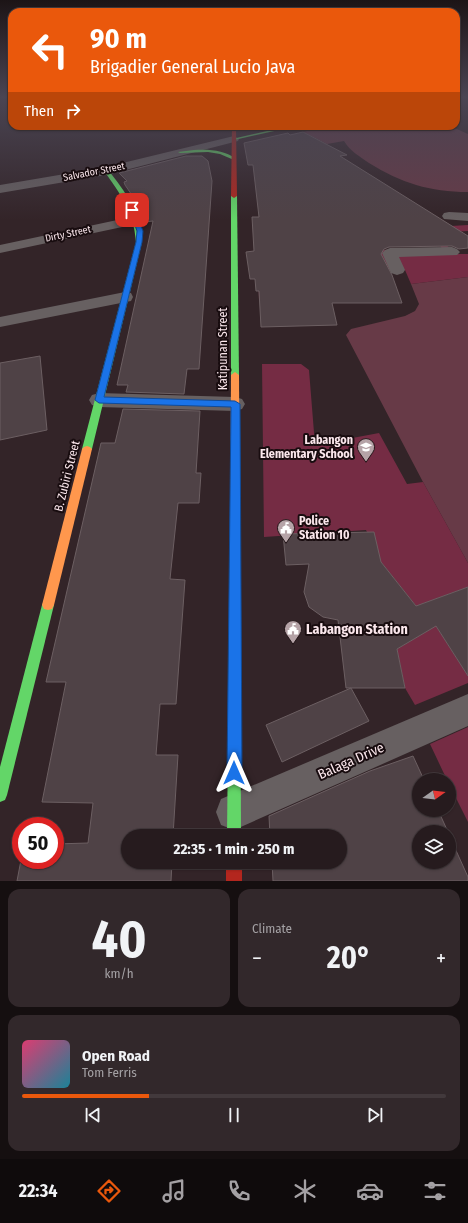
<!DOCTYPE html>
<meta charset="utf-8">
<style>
body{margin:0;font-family:"Fira Sans Condensed",sans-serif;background:#32282b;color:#f1f3f6;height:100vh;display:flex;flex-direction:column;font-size:15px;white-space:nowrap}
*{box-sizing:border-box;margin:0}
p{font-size:13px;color:#a4a1a4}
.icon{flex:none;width:22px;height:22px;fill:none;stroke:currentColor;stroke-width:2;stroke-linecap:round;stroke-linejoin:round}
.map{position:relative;height:881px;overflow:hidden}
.drawer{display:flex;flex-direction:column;gap:8px;padding:8px;background:#150f10;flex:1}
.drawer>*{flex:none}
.hud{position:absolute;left:8px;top:8px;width:452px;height:122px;border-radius:12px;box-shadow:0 1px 3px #0004,0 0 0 1px #42393c;background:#ea580c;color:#fff;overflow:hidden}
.needle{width:26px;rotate:76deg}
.controls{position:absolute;left:412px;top:773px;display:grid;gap:8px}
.controls a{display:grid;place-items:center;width:44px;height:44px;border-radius:50%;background:#261b1e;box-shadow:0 1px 3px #0004,0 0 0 1px #42393c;font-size:20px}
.speed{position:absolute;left:12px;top:817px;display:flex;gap:8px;font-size:20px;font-weight:700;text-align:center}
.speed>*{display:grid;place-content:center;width:52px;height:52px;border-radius:50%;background:#261b1e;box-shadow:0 1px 3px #0004,0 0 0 1px #42393c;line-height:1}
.speed .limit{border:6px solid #d22;background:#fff;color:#111}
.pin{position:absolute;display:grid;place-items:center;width:34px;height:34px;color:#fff;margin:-17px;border-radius:8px;box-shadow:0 2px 6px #0006}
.me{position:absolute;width:44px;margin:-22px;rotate:0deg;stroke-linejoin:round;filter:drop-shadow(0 0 3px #0008)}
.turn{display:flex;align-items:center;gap:14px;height:84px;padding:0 16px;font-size:18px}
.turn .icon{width:52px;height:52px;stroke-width:2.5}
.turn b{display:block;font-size:28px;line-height:34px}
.then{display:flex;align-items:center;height:38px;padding:0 16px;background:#0003;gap:8px;font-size:15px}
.big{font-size:30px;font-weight:700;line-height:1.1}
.drawer .widget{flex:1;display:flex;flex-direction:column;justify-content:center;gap:6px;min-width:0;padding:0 14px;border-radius:12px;background:#32282b}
.drawer .dial{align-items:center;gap:0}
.dial b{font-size:52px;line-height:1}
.song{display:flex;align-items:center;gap:12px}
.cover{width:48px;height:48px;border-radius:6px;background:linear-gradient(135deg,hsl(340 70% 55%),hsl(190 70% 35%))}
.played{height:4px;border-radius:2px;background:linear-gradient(90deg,#ea580c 30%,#42393c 30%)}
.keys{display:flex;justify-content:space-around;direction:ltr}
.heat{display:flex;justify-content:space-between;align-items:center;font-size:22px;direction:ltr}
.drawer .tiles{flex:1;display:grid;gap:8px;grid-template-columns:1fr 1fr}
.widget:last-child{grid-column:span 2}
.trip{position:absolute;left:121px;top:829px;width:226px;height:40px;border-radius:20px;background:#261b1e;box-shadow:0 1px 3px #0004,0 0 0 1px #42393c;font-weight:700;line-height:40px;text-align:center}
.dock{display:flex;height:64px;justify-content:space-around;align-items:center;background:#0f0b0c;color:#a4a1a4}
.dock .icon{width:28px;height:28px}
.dock .on{color:#ea580c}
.dock b{font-size:18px;color:#f1f3f6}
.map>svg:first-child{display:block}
</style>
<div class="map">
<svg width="468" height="881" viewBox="0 0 468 881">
<rect width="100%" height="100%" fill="#332428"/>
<g fill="#673a47">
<path d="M328 126H450L468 134V192C430 192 401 183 369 163 359 156 350 151 344 141L327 144 303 132Z"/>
<path d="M468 277V563L423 482 346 335 351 329 405 316 415 311 419 304 411 284Z"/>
</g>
<g fill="#752c44">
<path d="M468 225V231L437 233 454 254H468V277L411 284 405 270H362L289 300H259L257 231 374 250 442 249 432 230 451 226Z"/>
<path d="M262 364H301L309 370 315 445 379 433 407 484 423 482 468 563V587L422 604 468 676V683L415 705 405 688 397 649 433 627 381 562 366 530 264 537Z"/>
<path d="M468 727V822L449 784V780H447L430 744Z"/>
</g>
<g fill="#4f4246" stroke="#6c5f62">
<path d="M303 132 347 155 340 156 468 236V248L459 249 452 246 389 247 384 249 381 254 392 275 402 303H332L337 325 261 327 259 291H256L255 279H250L246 252 254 251 252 217H259L253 165H248L244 143 288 133 290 135Z"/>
<path d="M186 156H202L208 161 212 181 199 369H187L184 394 126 392 128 385H117L153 221 145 222 136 201 125 185 124 182 127 181 119 173Z"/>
<path d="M40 356 47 430 0 440V363Z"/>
<path d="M123 409 200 411 196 473H201L199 503H178L170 579 185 580 176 704H160L156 755H178L173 836H128V862H172L171 881H17L21 860H55V844L88 843 93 803 42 802 66 682H46L101 443H115Z"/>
<path d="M374 532 381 562 416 606 468 587V676L436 626 397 649 405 688H346L338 620 323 617 309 607 304 592 309 564 286 565 283 534Z"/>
<path d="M351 688 369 721 282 762 266 725Z"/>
<path d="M413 756 424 780H419V810H438L448 832H419V862H449V835L468 877V881H273L272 862H340V836H270L269 816 370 771Z"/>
</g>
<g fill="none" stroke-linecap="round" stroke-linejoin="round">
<g fill="#676061" fill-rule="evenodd">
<path d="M234 136 239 139 238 141 106 175 0 193V185L106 167Z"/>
<path d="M449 212 468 213V221L444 219 442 216 444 213Z"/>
<path d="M136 216 141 217 143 220 141 223 0 253V245Z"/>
<path d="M452 247 457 249 460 252 457 255 399 257 405 270 403 273 397 275 391 273 382 253 385 250 390 248Z"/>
<path d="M125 292 131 293 133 297 131 301 0 327V317Z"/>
<path d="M99 393 235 397 242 399 245 404 242 409 235 411 99 407 92 405 89 400 92 395Z"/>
<path d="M468 694V726L234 830 221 825 216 812 221 799Z"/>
</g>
<g fill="#63d668" fill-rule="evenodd">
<path d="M289 126H297L234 140 232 139Z"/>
<path d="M194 150C209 149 225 150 236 159L234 160 220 154 208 152 180 153 178 152Z"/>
<path d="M104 170H108C126 192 140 213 142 242L92 449 90 451H84L82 449 136 242C134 213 120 193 104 171Z"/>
<path d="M234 194 237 196 239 375 235 378 231 375V196Z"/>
<path d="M235 547 239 549 240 552 241 836H227L230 552 231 549Z"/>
<path d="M48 600 52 601 54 605 7 795 5 800 0 802V767L42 605 44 601Z"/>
</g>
<g fill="#ff974d" fill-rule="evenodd">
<path d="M235 372 239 375 240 552 239 555 235 557 231 555 230 552 231 375Z"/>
<path d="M87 446 90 447 92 449 54 605 52 609 48 610 44 609 42 605 82 449 84 447Z"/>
</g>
<g fill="#b3261e" fill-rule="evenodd">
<path d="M232 126H236L237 196 234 198 231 196Z"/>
<rect x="226" y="862" width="16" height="19"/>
</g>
</g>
<linearGradient id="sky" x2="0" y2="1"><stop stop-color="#1c1416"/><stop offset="0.44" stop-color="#4a4553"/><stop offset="1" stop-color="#4a4553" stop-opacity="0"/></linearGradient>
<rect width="468" height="220" fill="url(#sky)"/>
<path fill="#1a73e8" stroke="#114b97" d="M132 209 135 210 143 231 142 242 104 397 235 401 240 404 242 773 240 778 234 780 229 778 227 773 231 407 99 403 95 400 136 242 137 231 130 210Z"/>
<defs>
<g id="school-pin" transform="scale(0.9)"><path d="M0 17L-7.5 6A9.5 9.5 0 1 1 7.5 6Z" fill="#b5a3a7" stroke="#180c0f"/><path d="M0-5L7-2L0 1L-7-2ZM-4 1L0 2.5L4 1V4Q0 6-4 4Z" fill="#fff"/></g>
<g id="civic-pin" transform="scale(0.9)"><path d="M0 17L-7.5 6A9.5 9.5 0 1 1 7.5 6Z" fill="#b5a3a7" stroke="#180c0f"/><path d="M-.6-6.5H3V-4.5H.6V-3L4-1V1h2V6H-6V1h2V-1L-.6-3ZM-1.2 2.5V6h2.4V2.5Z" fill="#fff"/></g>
</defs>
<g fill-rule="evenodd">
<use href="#school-pin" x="366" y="447"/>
<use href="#civic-pin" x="286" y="528"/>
<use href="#civic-pin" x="293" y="629"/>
</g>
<g text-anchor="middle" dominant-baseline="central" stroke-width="4" stroke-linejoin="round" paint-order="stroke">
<g font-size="10" fill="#fbe7ec" stroke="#180c0f">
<text transform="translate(94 172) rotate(-11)">Salvador Street</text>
<text transform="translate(68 234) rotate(-12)">Dirty Street</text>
</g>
<g font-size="12" fill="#fbe7ec" stroke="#180c0f">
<text transform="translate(223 349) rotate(-90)">Katipunan Street</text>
<text transform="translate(67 476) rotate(-76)">B. Zubiri Street</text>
</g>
<g font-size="12" font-weight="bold" fill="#fbe7ec" stroke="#180c0f" text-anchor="end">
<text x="353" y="440">Labangon<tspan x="353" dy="14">Elementary School</tspan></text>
<text x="299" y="521" text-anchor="start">Police<tspan x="299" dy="14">Station 10</tspan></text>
</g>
<g font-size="14" font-weight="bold" fill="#fbe7ec" stroke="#180c0f" text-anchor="start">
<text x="306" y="629">Labangon Station</text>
</g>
<g font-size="14" fill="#fbe7ec" stroke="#180c0f">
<text transform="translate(351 761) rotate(-24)">Balaga Drive</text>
</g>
</g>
</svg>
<div class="controls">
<a><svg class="needle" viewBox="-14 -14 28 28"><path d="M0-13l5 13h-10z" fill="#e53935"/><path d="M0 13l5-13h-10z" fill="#a4a1a4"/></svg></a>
<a><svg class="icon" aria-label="layers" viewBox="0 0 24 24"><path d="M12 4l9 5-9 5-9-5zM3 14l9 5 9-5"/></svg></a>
</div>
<div class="speed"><div class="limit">50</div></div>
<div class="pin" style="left:132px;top:210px;background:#d93025"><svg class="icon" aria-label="arrive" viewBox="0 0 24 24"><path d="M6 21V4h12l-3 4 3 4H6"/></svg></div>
<svg class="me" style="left:234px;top:773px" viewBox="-20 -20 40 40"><path d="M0-17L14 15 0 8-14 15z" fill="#1a73e8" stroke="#fff" stroke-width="4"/></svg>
<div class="trip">22:35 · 1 min · 250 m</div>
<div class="hud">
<div class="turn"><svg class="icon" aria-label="left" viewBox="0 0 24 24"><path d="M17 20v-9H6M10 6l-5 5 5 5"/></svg><div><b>90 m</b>Brigadier General Lucio Java</div></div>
<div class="then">Then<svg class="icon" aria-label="right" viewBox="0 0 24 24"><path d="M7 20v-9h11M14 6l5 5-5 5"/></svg></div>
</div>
</div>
<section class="drawer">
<div class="tiles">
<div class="widget dial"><b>40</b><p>km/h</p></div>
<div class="widget"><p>Climate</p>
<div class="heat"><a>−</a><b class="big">20°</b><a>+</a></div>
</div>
<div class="widget">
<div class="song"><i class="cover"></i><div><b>Open Road</b><p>Tom Ferris</p></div></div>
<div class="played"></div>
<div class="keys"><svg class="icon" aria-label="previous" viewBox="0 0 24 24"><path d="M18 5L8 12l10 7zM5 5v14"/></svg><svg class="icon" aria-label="pause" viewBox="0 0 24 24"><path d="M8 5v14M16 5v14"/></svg><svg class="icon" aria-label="next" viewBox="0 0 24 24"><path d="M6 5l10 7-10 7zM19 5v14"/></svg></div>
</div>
</div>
</section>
<nav class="dock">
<b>22:34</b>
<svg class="icon on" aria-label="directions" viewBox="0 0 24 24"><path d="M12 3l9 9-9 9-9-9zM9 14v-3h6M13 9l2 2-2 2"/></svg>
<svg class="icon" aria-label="music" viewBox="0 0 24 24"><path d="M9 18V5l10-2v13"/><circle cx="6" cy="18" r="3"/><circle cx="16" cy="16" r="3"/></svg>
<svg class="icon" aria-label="phone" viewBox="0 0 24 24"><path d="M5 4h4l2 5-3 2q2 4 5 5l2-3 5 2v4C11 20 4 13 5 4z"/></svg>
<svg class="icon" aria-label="climate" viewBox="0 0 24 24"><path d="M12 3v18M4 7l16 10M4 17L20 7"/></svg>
<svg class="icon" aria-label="car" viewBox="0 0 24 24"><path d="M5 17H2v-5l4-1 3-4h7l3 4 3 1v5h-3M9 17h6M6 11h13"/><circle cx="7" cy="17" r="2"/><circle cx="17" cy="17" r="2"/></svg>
<svg class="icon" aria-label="filters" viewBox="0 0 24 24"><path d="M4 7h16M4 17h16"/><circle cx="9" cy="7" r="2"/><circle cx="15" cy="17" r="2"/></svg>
</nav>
